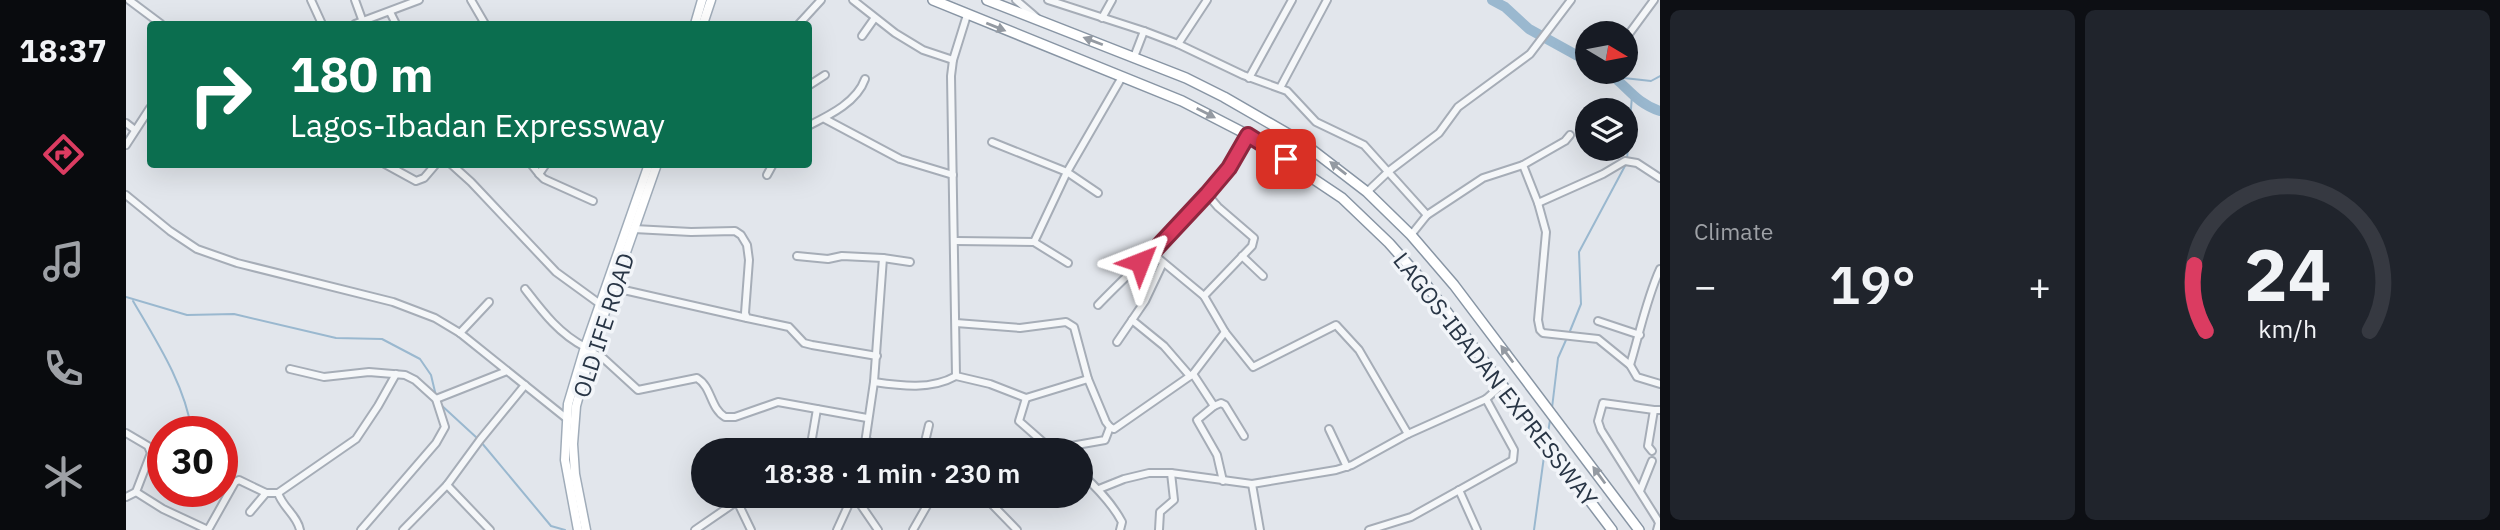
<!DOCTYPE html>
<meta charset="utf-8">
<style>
body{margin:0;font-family:"IBM Plex Sans",sans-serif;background:#20242c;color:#f1f3f6;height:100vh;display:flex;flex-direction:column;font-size:26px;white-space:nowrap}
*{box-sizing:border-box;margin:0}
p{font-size:23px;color:#9ea1a6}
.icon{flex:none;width:38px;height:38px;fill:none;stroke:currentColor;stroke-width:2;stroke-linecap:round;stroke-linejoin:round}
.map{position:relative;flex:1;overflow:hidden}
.panel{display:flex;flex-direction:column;gap:10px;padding:10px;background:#0d0f14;width:840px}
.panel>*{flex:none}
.banner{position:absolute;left:21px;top:21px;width:665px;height:147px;border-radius:7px;box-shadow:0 7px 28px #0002;background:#0b6e4f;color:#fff;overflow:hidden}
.needle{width:46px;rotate:100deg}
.fabs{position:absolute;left:1449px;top:21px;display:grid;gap:14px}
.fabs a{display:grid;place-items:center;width:63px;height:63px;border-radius:50%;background:#171b24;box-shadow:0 7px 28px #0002;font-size:35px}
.speed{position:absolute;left:21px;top:416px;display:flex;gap:14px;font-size:35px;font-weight:700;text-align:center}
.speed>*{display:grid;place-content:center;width:91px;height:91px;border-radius:50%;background:#171b24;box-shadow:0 7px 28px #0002;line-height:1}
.speed .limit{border:10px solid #d22;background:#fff;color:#111}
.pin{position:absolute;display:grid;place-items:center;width:60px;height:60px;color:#fff;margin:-30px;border-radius:14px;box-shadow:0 4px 10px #0006}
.me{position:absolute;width:77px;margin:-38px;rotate:45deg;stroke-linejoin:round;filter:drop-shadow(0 0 5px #0008)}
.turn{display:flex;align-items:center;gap:24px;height:147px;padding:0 28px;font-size:32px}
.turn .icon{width:91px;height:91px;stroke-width:2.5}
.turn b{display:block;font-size:49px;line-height:60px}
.big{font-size:52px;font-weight:600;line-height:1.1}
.panel .tile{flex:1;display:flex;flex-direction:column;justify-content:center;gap:10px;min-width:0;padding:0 24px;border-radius:10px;background:#20242c}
.panel .dial{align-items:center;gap:0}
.dial svg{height:182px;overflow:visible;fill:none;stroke:#363941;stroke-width:7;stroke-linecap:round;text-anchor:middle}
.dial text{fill:#f1f3f6;stroke:none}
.heat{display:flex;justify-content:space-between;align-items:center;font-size:38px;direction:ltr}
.panel .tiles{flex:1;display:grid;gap:10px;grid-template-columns:repeat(2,1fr)}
.trip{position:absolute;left:565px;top:438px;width:402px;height:70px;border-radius:35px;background:#171b24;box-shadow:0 7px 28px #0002;font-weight:600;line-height:70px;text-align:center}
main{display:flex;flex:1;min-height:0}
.tabs{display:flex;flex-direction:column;width:126px;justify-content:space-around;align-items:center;background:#090b0e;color:#9ea1a6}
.tabs .icon{width:49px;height:49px}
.tabs .on{color:#db3c61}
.tabs b{font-size:32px;color:#f1f3f6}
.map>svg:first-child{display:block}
</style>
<main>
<nav class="tabs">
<b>18:37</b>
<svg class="icon on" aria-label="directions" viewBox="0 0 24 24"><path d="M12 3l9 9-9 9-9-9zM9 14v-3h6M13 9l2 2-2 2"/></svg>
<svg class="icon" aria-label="music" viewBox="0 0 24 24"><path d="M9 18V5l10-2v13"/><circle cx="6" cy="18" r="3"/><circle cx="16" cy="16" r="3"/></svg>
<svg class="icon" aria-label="phone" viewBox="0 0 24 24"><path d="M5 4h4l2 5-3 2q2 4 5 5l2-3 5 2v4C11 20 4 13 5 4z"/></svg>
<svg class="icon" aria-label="climate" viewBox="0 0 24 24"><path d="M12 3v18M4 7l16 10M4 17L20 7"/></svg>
</nav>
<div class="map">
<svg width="1534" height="530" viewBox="0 0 1534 530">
<rect width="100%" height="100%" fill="#e2e6ec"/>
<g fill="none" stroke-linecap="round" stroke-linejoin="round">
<g stroke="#9ab8cf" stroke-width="2">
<path d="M1489 77 1525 81 1534 76"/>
<path d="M1501 159 1506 96"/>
<path d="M0 297 61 315 108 314 210 338 256 339 294 359 305 375 310 396"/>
<path d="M7 301C31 342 59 385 66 432"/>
<path d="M1444 331 1455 304 1453 252 1500 164"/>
<path d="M314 404 351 438"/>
<path d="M1426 408 1432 358 1440 340"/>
<path d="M1422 433 1424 420"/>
<path d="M355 442 425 526 439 530"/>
<path d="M1408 530 1419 449"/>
</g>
<g stroke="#9ab8cf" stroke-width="10">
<path d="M1366 0 1379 7 1403 29 1461 61"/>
<path d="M1480 72C1501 84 1507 102 1534 111"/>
</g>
<g stroke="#a6adb7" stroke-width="10">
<g id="minor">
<path d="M3 0 35 24"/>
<path d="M185 0 196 24"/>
<path d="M229 0 237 22"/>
<path d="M345 0 359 24"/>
<path d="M727 0 769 33 797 50 827 60"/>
<path d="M890 0 910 17"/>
<path d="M922 0 1018 31 1052 44 1117 75 1161 91 1190 122 1238 145 1301 215 1285 235"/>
<path d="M264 12 270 24"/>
<path d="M976 18 986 0"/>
<path d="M229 24 293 0"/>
<path d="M673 24 695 0"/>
<path d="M736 36 748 19"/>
<path d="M1500 38 1528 0"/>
<path d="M1052 44 1081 0"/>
<path d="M1008 57 1018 31"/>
<path d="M1123 78 1166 0"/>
<path d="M682 86 699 75"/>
<path d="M1154 88 1201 0"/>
<path d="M699 119 774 159 827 175"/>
<path d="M0 123 9 130"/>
<path d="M682 126C704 115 731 102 739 79"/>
<path d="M866 142 941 172 972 193"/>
<path d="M0 145 24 108"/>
<path d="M259 164 290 181 298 178 310 164"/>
<path d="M325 164 345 182 430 272 474 304"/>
<path d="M405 164 413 174"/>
<path d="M420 164 413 174 418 179 467 201"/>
<path d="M1397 165 1412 203 1420 232 1412 320 1414 330 1417 333 1472 339 1504 365 1511 377 1534 384"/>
<path d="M641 175 647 164"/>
<path d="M1241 192 1263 171 1313 133 1332 107 1404 54 1445 0"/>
<path d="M0 195 44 231 71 249 111 263 267 302 309 318 334 333 440 418"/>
<path d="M1412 203 1477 174 1499 161 1511 163 1534 178"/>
<path d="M1301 215 1357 178 1397 165 1439 141 1444 135"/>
<path d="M508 229 565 232 609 231 615 235 621 245 623 260 619 313 621 318 663 327 678 343 686 345 751 356"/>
<path d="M830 241 908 242 942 263"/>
<path d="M908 242 941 172 996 77"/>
<path d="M1026 253 1078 296 1099 332 1127 367 1210 325 1233 350 1282 434"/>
<path d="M671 256 702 259 716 256 757 258 784 262"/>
<path d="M1116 256 1137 276"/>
<path d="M489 288 621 318"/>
<path d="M399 289C416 311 433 334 459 347"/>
<path d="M1078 296 1126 246 1128 238 1092 207 1081 194"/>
<path d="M972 305C1015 260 1067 218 1103 167 1110 157 1116 146 1122 135"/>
<path d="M1006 320 1038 346 1064 376"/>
<path d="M1472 321 1514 335"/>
<path d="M830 323 894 328 940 322 948 327 962 379 980 422 984 427 988 429 1067 374 1099 332"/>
<path d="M334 333 363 302"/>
<path d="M991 342 1019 301 1037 263"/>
<path d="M465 352 477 358 512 390 571 378C586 387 584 408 599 417H609L652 402 741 418"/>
<path d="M1504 365C1514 332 1520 300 1534 269"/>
<path d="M164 369 198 377 243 372 279 375 289 380 310 399 319 427 310 443 235 530"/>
<path d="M1067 374 1088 406 1071 420 1091 455 1097 481"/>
<path d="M830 376 825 76 827 60 841 15"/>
<path d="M748 382C776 386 805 390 830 376L864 384 900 398 962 379"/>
<path d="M900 398 893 421 926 450"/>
<path d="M310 399 381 371"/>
<path d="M1088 406 1095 403 1099 405 1118 436"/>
<path d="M1528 410 1477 403 1472 421 1475 430 1531 519 1533 523 1531 530"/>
<path d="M1203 429 1221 467"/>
<path d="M0 433 22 446 25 453 10 492 37 509 82 530"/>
<path d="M740 441 763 450"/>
<path d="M945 446 979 440 984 427"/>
<path d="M684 450 691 409"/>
<path d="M738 450 748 382 757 258"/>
<path d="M797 450 803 425"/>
<path d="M1526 451 1522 446 1528 410H1534"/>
<path d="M956 474C971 488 986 503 996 522L994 530"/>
<path d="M1126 484 1134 530"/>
<path d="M321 485 364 530"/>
<path d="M973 489 998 479 1023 473H1045L1126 484 1210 470 1226 465 1282 434 1360 399 1377 384"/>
<path d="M1333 490 1351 530"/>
<path d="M1514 491 1526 461"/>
<path d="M152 493C157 508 171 515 174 530"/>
<path d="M728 495 752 530"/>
<path d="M857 495 891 530"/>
<path d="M0 497 10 492"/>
<path d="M611 501 625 530"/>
<path d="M124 512 140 493"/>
<path d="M82 530 109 482 113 480 140 493H152L230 439 252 406 270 374"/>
<path d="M277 530 321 485 354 440 399 385"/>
<path d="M569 530 620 495"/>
<path d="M711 530 727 495"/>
<path d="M787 530 807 495"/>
<path d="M1033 530 1034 512 1048 500 1045 473"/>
<path d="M1243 530 1285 517 1387 460 1388 450 1360 399"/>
</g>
</g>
<g stroke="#a0acb9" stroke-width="11">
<g id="major">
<path d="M569 24 576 0"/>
<path d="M577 24 585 0"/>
<path d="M452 530 439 460 442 404 459 347 523 164"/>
<path d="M460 530 449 474 447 444 450 406 465 352 531 164"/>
</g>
</g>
<g stroke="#8895a4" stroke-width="12">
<g id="highway">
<path d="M807 0 1056 101 1122 135 1216 198 1263 243 1302 287 1486 530"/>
<path d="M861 0 1060 78 1098 97 1176 142 1241 192 1285 235 1328 285 1513 530"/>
</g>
</g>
<use href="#minor" stroke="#f5f7f9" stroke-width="6"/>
<use href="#major" stroke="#fff" stroke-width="8"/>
<use href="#highway" stroke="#fff" stroke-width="9"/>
</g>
<defs><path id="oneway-solid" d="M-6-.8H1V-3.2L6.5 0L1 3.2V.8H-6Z" transform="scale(1.75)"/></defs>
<g fill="#949aa2">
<use href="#oneway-solid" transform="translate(870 27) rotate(22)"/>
<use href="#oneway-solid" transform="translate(967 41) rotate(-159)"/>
<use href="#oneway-solid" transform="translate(1080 113) rotate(27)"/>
<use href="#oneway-solid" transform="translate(1212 168) rotate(-142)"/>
<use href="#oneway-solid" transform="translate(1381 354) rotate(-126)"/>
<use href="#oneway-solid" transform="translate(1473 475) rotate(-126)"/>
</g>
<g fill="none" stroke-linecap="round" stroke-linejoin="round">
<g stroke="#8e273f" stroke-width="18">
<path id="route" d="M1014 262 1026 253 1081 194 1103 168 1122 135 1160 159"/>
</g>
<use href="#route" stroke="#db3c61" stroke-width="12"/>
</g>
<g text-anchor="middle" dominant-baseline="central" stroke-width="7" stroke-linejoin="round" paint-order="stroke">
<g font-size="23" fill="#283545" stroke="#f2f5f9">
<text transform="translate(477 325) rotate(-72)">OLD IFE ROAD</text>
<text transform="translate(1370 379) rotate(52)">LAGOS-IBADAN EXPRESSWAY</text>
</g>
</g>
</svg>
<div class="fabs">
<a><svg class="needle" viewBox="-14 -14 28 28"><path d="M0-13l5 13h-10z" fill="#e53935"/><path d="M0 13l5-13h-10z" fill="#9ea1a6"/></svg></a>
<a><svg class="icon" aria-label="layers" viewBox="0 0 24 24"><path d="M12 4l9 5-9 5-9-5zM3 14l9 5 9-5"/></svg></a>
</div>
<div class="speed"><div class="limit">30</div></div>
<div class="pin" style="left:1160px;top:159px;background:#d93025"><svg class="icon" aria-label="arrive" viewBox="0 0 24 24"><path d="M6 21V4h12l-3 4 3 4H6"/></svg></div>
<svg class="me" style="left:1014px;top:262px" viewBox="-20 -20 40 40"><path d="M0-17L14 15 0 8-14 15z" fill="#db3c61" stroke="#fff" stroke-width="4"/></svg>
<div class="trip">18:38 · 1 min · 230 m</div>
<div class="banner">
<div class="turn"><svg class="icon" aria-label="right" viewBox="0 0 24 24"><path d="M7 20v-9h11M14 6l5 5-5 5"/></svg><div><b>180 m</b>Lagos-Ibadan Expressway</div></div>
</div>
</div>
<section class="panel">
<div class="tiles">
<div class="tile"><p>Climate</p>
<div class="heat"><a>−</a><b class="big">19°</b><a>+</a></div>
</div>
<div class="tile dial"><svg viewBox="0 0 100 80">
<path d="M14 69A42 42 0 1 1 86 69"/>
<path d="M14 69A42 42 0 0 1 9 40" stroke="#db3c61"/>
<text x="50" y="56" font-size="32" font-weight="700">24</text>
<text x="50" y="72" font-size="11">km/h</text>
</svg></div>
</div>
</section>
</main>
